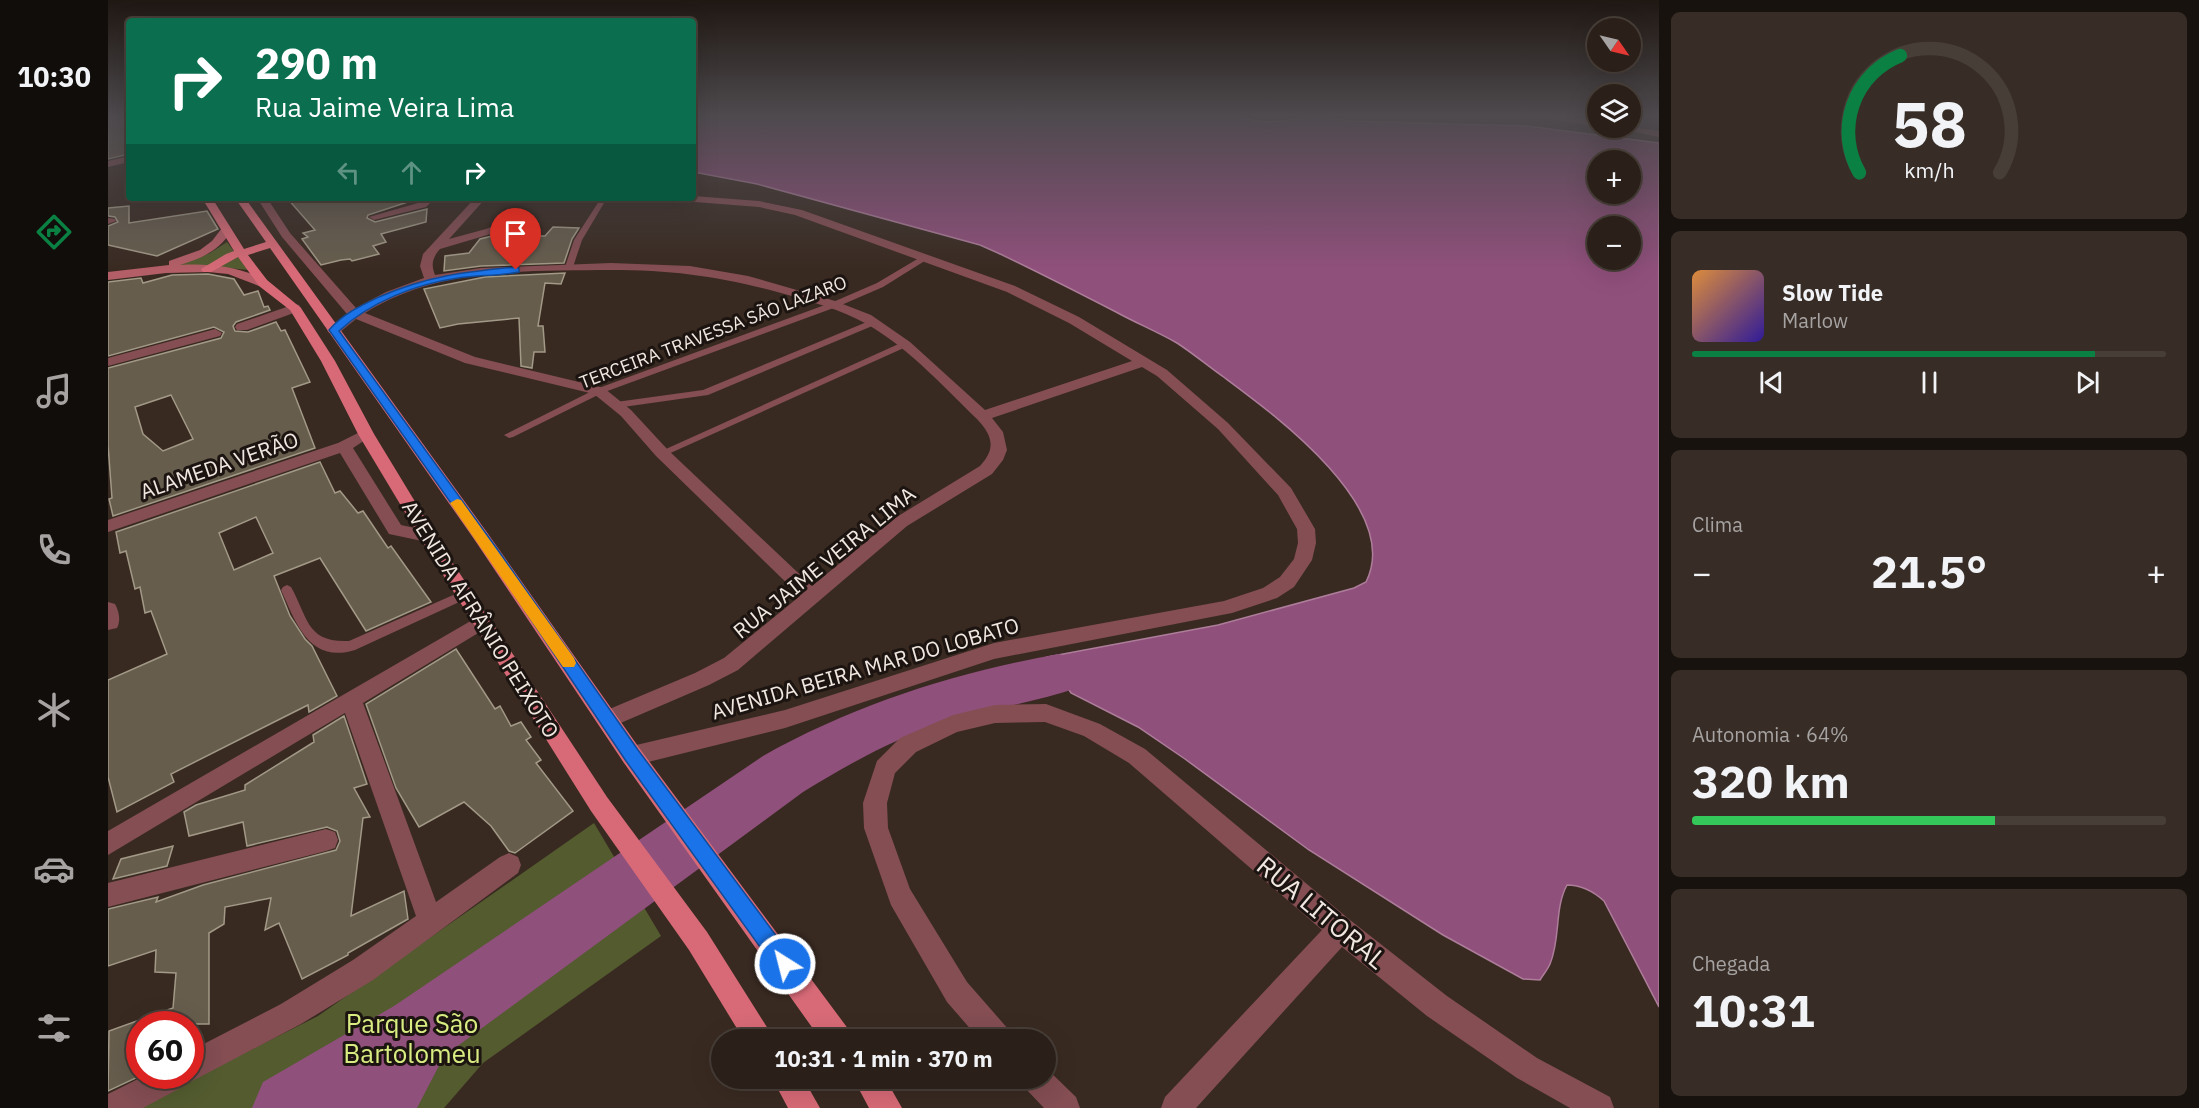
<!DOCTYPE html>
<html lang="pt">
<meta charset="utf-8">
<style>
body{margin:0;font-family:"IBM Plex Sans",sans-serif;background:#372d26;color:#f1f3f6;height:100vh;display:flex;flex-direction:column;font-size:22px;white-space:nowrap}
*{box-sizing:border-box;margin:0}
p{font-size:20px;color:#a6a3a2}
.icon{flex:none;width:33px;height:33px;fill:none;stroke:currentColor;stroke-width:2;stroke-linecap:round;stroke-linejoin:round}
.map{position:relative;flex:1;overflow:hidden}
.sheet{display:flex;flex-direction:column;gap:12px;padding:12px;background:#18120e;width:540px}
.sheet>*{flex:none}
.hud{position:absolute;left:18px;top:18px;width:570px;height:183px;border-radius:6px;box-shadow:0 6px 24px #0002,0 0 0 2px #473e38;background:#0b6e4f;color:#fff;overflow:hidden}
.needle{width:39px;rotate:124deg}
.controls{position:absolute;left:1479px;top:18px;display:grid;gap:12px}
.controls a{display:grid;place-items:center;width:54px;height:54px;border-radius:50%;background:#2b2019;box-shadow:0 6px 24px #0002,0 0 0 2px #473e38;font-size:30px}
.speed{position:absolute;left:18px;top:1011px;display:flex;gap:12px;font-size:30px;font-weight:700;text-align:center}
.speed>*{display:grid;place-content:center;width:78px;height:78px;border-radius:50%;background:#2b2019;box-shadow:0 6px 24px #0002,0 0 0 2px #473e38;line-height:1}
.speed .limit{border:9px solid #d22;background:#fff;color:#111}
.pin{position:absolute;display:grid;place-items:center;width:51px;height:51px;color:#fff;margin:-62px -26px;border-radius:50% 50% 50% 0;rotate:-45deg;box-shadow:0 0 6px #0007}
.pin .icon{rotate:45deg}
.me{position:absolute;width:66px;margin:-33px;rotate:324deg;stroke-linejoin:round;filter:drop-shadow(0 0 4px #0008)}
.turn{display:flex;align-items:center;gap:21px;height:126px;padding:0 30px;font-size:27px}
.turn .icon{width:78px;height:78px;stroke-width:2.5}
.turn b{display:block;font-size:42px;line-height:51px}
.lanes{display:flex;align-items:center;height:57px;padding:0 30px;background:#0003;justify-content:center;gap:30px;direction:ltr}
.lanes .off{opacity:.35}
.big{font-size:45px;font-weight:700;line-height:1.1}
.sheet .card{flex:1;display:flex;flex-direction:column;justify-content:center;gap:9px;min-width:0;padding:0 21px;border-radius:9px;background:#372d26}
.sheet .dial{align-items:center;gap:0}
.dial svg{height:156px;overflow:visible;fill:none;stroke:#473e38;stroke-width:7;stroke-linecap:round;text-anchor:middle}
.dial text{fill:#f1f3f6;stroke:none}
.song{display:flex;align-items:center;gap:18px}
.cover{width:72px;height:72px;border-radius:9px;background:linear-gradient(135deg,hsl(30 70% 55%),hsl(250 70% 35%))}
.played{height:6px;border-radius:3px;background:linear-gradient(90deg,#0b8043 85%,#473e38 85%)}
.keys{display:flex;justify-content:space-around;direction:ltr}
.heat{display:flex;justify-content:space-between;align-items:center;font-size:33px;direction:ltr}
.charge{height:9px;border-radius:4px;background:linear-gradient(90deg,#34c759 64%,#473e38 0)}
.trip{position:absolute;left:603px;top:1029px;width:345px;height:60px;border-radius:30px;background:#2b2019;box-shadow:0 6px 24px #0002,0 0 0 2px #473e38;font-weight:700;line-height:60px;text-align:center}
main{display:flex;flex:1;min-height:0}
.menu{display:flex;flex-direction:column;width:108px;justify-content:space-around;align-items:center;background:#110d0a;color:#a6a3a2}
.menu .icon{width:42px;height:42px}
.menu .current{color:#0b8043}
.menu b{font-size:27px;color:#f1f3f6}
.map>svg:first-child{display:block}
</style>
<main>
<nav class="menu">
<b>10:30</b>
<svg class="icon current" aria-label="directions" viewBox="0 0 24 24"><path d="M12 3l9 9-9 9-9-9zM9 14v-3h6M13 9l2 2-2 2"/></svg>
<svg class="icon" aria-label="music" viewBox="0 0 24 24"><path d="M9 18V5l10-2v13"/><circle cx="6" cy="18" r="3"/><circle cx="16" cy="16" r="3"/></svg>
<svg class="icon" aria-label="phone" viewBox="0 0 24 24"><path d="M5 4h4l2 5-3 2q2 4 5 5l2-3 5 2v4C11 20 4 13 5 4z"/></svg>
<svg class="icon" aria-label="climate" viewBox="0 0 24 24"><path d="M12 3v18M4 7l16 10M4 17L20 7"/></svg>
<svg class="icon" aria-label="car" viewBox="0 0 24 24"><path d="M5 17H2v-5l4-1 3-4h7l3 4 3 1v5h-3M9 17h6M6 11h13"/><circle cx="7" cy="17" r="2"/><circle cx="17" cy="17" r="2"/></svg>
<svg class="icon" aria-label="filters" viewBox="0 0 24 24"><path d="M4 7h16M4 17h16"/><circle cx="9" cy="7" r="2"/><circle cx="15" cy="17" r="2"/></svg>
</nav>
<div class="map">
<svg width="1551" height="1108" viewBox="0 0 1551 1108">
<rect width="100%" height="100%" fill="#392a21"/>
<g fill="#535b2f">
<path d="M119 242 140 270 101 266 60 269 102 253Z"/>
<path d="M486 823 553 936 375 1063 336 1108H27L210 1016Z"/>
</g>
<path fill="#90507c" stroke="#ad7d9a" stroke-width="1.5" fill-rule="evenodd" d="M585 115H1119L1154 122 1178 121 1204 116 1242 121 1419 126 1551 143V1007L1496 901C1485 891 1474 885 1459 885 1446 909 1453 938 1442 964 1440 969 1435 975 1432 980L1415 979 1335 935 1201 850 1077 759 1030 727 963 693 939 657 1110 625 1246 588 1258 582C1295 509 1167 415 1117 378 1101 367 1086 354 1069 343 1050 332 1028 323 1008 312 969 292 930 272 890 253L872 245 649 184 585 172ZM1490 160H1522V194H1490ZM1490 226H1522V260H1490Z"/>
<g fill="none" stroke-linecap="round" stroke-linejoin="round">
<path fill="#90507c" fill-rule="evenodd" d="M951 654 969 660 977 674 969 688C928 702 885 708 844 720 791 736 742 763 695 792L336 1056 309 1108H144L155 1082 286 1006 655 756C748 704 846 673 951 654Z"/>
</g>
<g fill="#665d4d" stroke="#a29987" stroke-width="1.5" fill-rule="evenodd">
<path d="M9 115H21V154L0 159V121Z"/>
<path d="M179 198H312L260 215 259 218 267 222 319 209 318 222 273 234 278 242 265 246 271 254 244 261 242 259 233 260 213 265 194 239 200 237 195 233 207 230Z"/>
<path d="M21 206V223L99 211 110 229 49 256 0 245V226L10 222 7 217 0 216V208Z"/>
<path d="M445 227 471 228 464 239 456 263 373 266 336 271 337 256 361 253 372 239 384 236H437Z"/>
<path d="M457 273 453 284 437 283 430 326H435L437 352H426L424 368 413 366 411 318 350 324 332 328 316 289 377 277Z"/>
<path d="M100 274 126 279 136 295 150 291 156 307 160 306 162 310 128 322 125 326 127 331 140 332 168 322 173 331 177 330 202 382 184 388 207 448 5 516 1 499 4 498 0 445V368L113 338 116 332 106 327 0 356V282L33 278 35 283 64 275ZM63 395 85 439 55 451 35 434 27 407Z"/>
<path d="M212 462 227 493 232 491 250 513 255 511 280 548 283 546 323 602 258 631 212 558 166 576 182 616 197 639 204 646 229 696 201 712 200 705 63 774 66 782 9 812 0 777V680L59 654 43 611 37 613 32 587 27 589 18 551 12 553 8 532ZM148 517 165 553 126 570 111 533Z"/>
<path d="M348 649 387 709 392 706 403 726 413 722 423 737 418 740 433 760 428 763 465 811 407 853 401 851 383 826 356 802 311 827 288 788 258 704Z"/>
<path d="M236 716 259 784 246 788 262 817 255 818 243 916 296 891 300 919 240 953V955L194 979 171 923 157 930 163 898 117 907 116 924 101 933V1024H32V1076L0 1091 1 1031 65 1008 68 973 47 972 48 950 0 966V909L50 897 48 902 95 885 228 850 232 841 229 831 219 827 139 846 135 822 81 836 76 812 88 805 137 790V785L206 742 205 735Z"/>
<path d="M65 846 59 866 5 879 13 859Z"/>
</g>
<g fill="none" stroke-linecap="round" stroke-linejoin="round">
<g fill="#844e53" fill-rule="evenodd">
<path d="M493 198H499L474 240 465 267 458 269 457 267 466 240Z"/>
<path d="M816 255 823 257 775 287 731 306 494 393 405 437 401 438 396 435 488 389 725 302 769 283Z"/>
<path d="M766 319 769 320V324L600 395 508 408 503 405 508 402 595 390Z"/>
<path d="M795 342 799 345 798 347 558 455 554 456 549 453Z"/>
<path d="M179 585 183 587C200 617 198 643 241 641L352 592H360L362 595 360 598 247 650C201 664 188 623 173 590L175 587Z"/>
</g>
<g fill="#844e53" fill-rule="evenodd">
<path d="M0 115H7L0 119Z"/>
<path d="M1418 115H1443L1490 121V127Z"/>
<path d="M1522 127 1551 131V137L1509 128Z"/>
<path d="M21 156V162L0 167V161Z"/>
<path d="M585 196 651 201 694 210 907 286 971 317 1059 370 1120 423 1183 488 1207 529 1208 543 1204 560 1186 587 1169 598 1124 613 886 659 677 728 524 766 516 763 513 756 516 749 524 746 677 710 886 643 1116 601 1155 588 1172 577 1186 559 1190 543 1189 529 1170 495 1110 429 1049 376 1034 367 884 418 895 432 899 450 895 460 884 474 799 526 630 670 601 685 508 725 500 728 492 725 489 719 492 713 587 673 616 658 692 596 548 456 513 416 486 394 357 363 248 319 231 333H221L219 330 221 327 239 314 174 237 149 198H159L182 233 248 308 278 292 316 278 312 266 315 254 367 198H378L341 239 378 229 415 214H423L424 216 386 233 332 249C324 258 323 265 327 275L373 268 503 263 582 266 640 276 727 301 763 315 802 342 877 410 1024 361 961 323 899 292 687 215 651 207 574 201 569 198H585ZM503 270C572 270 621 278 687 297 715 305 742 313 767 329 805 353 837 388 869 419 885 436 888 449 872 466L787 518 704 586 560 450 523 410 496 388 367 357 257 313C330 267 420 271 503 270Z"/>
<path d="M316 198H327L318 207 266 220 261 217 310 203Z"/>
<path d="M0 218 7 219 8 221 0 224Z"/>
<path d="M187 304 191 305 193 308 191 311 139 330H129L127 327 129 324Z"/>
<path d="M107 329 114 333 112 336 0 366V358Z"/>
<path d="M258 429 263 431 266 434 245 448 293 525 325 532 328 536 325 540 319 542 281 534 232 453 0 532V520L230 443Z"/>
<path d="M0 602 7 604C11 611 13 621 9 628L0 630Z"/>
<path d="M373 615 380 617 383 622 380 627 255 703 328 902 392 857 401 853 410 857 413 865 410 873 265 980 193 1024 92 1077 82 1082 79 1080 76 1086 35 1108H0V1094L36 1076H82V1051L173 1004 245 960 308 916 237 713 0 855V831Z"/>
<path d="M938 704 992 724 1037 749 1242 920 1339 996 1429 1058 1502 1097 1506 1108H1462L1409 1078 1319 1016 1234 947 1088 1108H1053L1057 1097 1214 930 1021 763 976 736 937 722 887 723 849 732 808 752 787 773 779 803 780 828 802 889 859 982 901 1030 905 1040H872L839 1002 783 905 756 828 755 803 769 761 792 738 845 715 887 705Z"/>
<path d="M218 829 227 832 230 840 227 848 218 851 0 907V883Z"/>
<path d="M938 1068 968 1097 972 1108H936L917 1088 913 1078H938Z"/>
</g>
<path fill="#b45e67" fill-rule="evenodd" d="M118 227 124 230C111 251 94 258 72 265 103 263 131 267 159 280V286H151L120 274 100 272 58 273 0 280V272L61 265V261L92 250 104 241 114 228Z"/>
<g fill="#d86a77" fill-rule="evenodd">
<path d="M94 198H104L136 249 158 242 127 198H137L378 531 532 749 741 1030 745 1040H713L516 763 366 539 162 248 140 255 159 280 193 308 227 361 266 434 337 551 499 797 599 932 667 1040H636L581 950 483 811 325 559 250 434 213 361 182 310 151 286 130 257 103 272H95L93 269 118 254 126 251Z"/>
<path d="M664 1078H695L712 1108H680Z"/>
<path d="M745 1078H777L794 1108H761Z"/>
</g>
</g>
<linearGradient id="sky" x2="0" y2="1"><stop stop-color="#1f1712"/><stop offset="0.43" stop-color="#4e4a4e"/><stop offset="1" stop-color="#4e4a4e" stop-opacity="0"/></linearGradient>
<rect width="1551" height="270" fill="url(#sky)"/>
<path fill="#1a73e8" stroke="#114b97" stroke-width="1.5" d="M408 267 411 268V272C391 276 370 275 350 278 308 284 262 302 231 331L390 550 530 750 684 957 687 964 684 972 677 975 670 972 518 761 381 557 221 330C235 314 252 306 271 297 319 276 356 272 408 267Z"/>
<path fill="#f59e0b" d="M349 499 353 500 466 658 468 663 466 667H455L342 503Z"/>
<g text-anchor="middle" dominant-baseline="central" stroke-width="6" stroke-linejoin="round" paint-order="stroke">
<g font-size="18" fill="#f1e7e1" stroke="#1b1410">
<text transform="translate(605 332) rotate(-21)">TERCEIRA TRAVESSA SÃO LAZARO</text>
</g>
<g font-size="21" fill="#f1e7e1" stroke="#1b1410">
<text transform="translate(111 465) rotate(-19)">ALAMEDA VERÃO</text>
<text transform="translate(716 562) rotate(-39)">RUA JAIME VEIRA LIMA</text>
<text transform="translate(373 619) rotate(58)">AVENIDA AFRÂNIO PEIXOTO</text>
<text transform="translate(757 668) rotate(-16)">AVENIDA BEIRA MAR DO LOBATO</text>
</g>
<g font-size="26" fill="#f1e7e1" stroke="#1b1410">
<text transform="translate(1214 912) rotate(40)">RUA LITORAL</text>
</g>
<g font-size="26" fill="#d8ec82" stroke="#1b1410">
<text x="304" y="1023">Parque São<tspan x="304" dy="30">Bartolomeu</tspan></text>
</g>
</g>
</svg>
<div class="controls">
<a><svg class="needle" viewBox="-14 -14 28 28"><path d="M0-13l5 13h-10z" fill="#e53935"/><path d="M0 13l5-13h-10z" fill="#a6a3a2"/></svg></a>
<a><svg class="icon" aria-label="layers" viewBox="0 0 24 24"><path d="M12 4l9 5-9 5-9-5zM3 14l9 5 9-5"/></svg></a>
<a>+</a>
<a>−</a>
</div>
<div class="speed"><div class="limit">60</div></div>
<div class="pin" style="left:408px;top:270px;background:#d93025"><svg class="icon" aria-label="arrive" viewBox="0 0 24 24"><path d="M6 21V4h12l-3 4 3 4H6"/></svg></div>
<svg class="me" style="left:677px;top:964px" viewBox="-20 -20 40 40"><circle r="17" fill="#1a73e8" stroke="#fff" stroke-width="3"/><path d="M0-11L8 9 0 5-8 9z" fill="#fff"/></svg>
<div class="trip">10:31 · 1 min · 370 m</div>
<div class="hud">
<div class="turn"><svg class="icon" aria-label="right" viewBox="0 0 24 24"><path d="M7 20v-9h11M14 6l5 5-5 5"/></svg><div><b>290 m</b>Rua Jaime Veira Lima</div></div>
<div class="lanes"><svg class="icon off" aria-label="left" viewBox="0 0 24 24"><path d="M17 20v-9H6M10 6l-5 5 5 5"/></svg><svg class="icon off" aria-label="ahead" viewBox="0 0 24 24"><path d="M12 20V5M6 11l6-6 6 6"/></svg><svg class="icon" aria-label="right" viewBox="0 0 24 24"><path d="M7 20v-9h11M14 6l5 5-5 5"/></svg></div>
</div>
</div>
<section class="sheet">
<div class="card dial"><svg viewBox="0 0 100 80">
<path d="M14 69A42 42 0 1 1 86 69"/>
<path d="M14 69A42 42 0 0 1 35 9" stroke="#0b8043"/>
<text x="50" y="56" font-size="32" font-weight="700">58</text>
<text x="50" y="72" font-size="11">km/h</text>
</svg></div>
<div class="card">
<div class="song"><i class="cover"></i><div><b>Slow Tide</b><p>Marlow</p></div></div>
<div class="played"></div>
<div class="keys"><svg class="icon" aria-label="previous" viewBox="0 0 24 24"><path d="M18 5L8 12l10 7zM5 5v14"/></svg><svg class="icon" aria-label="pause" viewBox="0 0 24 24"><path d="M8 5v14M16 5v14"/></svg><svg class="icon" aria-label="next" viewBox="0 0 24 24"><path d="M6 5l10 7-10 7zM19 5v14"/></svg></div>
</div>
<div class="card"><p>Clima</p>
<div class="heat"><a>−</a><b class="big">21.5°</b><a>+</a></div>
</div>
<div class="card"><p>Autonomia · 64%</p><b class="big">320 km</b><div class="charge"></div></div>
<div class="card"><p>Chegada</p><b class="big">10:31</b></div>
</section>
</main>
